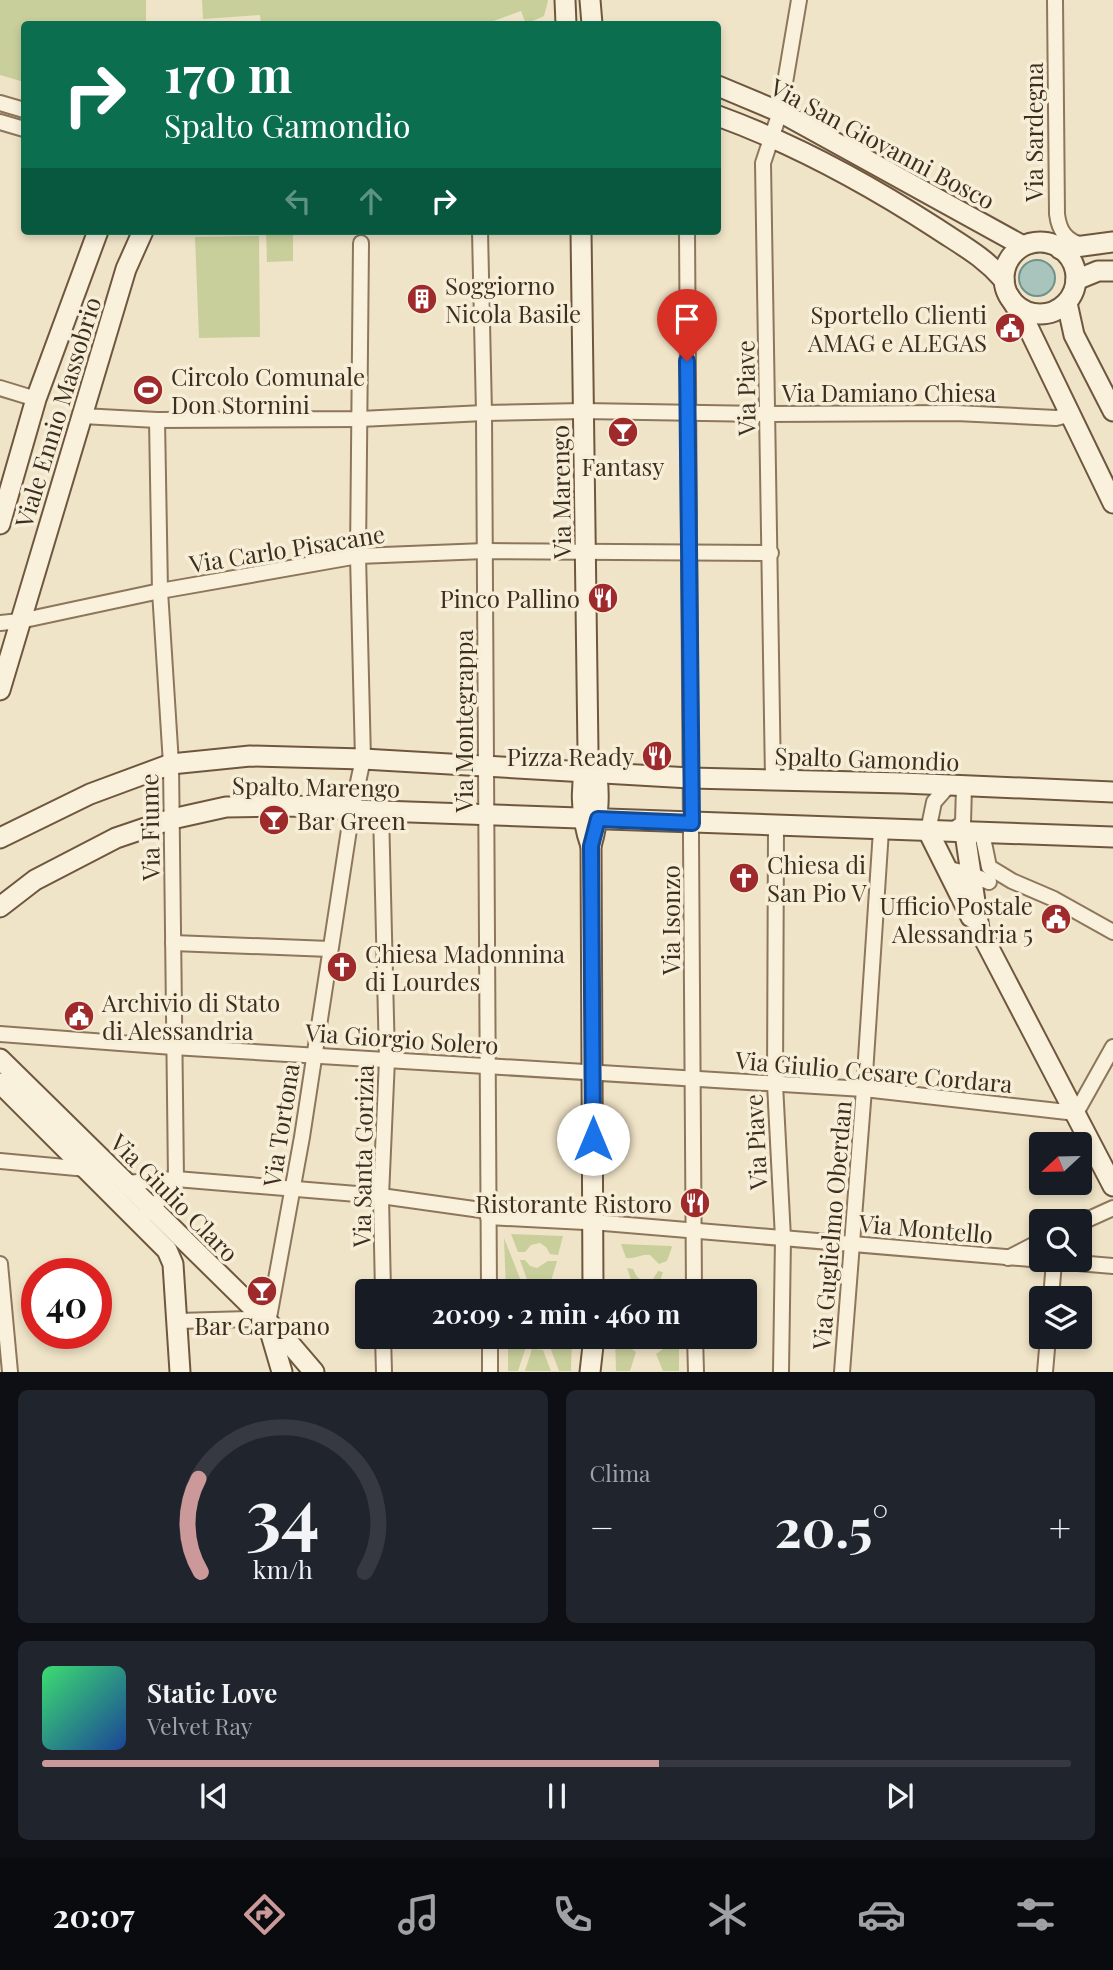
<!DOCTYPE html>
<html lang="it">
<meta charset="utf-8">
<style>
body{margin:0;font-family:"Playfair Display",serif;background:#20242c;color:#f1f3f6;height:100vh;display:flex;flex-direction:column;font-size:26px;white-space:nowrap}
*{box-sizing:border-box;margin:0}
p{font-size:23px;color:#9ea1a6}
.icon{flex:none;width:38px;height:38px;fill:none;stroke:currentColor;stroke-width:2;stroke-linecap:round;stroke-linejoin:round}
.map{position:relative;height:1372px;overflow:hidden}
.details{display:flex;flex-direction:column;gap:18px;padding:18px;background:#0d0f14;flex:1}
.details>*{flex:none}
.guide{position:absolute;left:21px;top:21px;width:700px;height:214px;border-radius:7px;box-shadow:0 4px 10px #0003;background:#0b6e4f;color:#fff;overflow:hidden}
.needle{width:46px;rotate:248deg}
.tools{position:absolute;left:1029px;top:1132px;display:grid;gap:14px}
.tools a{display:grid;place-items:center;width:63px;height:63px;border-radius:7px;background:#171b24;box-shadow:0 4px 10px #0003;font-size:35px}
.speed{position:absolute;left:21px;top:1258px;display:flex;gap:14px;font-size:35px;font-weight:700;text-align:center}
.speed>*{display:grid;place-content:center;width:91px;height:91px;border-radius:50%;background:#171b24;box-shadow:0 4px 10px #0003;line-height:1}
.speed .limit{border:10px solid #d22;background:#fff;color:#111}
.pin{position:absolute;display:grid;place-items:center;width:60px;height:60px;color:#fff;margin:-72px -30px;border-radius:50% 50% 50% 0;rotate:-45deg;box-shadow:0 0 7px #0007}
.pin .icon{rotate:45deg}
.me{position:absolute;width:77px;margin:-38px;rotate:0deg;stroke-linejoin:round;filter:drop-shadow(0 0 5px #0008)}
.turn{display:flex;align-items:center;gap:24px;height:147px;padding:0 28px;font-size:32px}
.turn .icon{width:91px;height:91px;stroke-width:2.5}
.turn b{display:block;font-size:49px;line-height:60px}
.lanes{display:flex;align-items:center;height:66px;padding:0 28px;background:#0003;justify-content:center;gap:35px;direction:ltr}
.lanes .off{opacity:.35}
.big{font-size:52px;font-weight:700;line-height:1.1}
.details .widget{flex:1;display:flex;flex-direction:column;justify-content:center;gap:10px;min-width:0;padding:0 24px;border-radius:10px;background:#20242c}
.details .dial{align-items:center;gap:0}
.dial svg{height:182px;overflow:visible;fill:none;stroke:#363941;stroke-width:7;stroke-linecap:round;text-anchor:middle}
.dial text{fill:#f1f3f6;stroke:none}
.song{display:flex;align-items:center;gap:21px}
.cover{width:84px;height:84px;border-radius:10px;background:linear-gradient(135deg,hsl(140 70% 55%),hsl(220 70% 35%))}
.played{height:7px;border-radius:4px;background:linear-gradient(90deg,#cc999b 60%,#363941 60%)}
.keys{display:flex;justify-content:space-around;direction:ltr}
.heat{display:flex;justify-content:space-between;align-items:center;font-size:38px;direction:ltr}
.details .tiles{flex:1;display:grid;gap:18px;grid-template-columns:1fr 1fr}
.widget:last-child{grid-column:span 2}
.trip{position:absolute;left:355px;top:1279px;width:402px;height:70px;border-radius:7px;background:#171b24;box-shadow:0 4px 10px #0003;font-weight:700;line-height:70px;text-align:center}
.menu{display:flex;height:112px;justify-content:space-around;align-items:center;background:#090b0e;color:#9ea1a6}
.menu .icon{width:49px;height:49px}
.menu .current{color:#cc999b}
.menu b{font-size:32px;color:#f1f3f6}
.map>svg:first-child{display:block}
</style>
<div class="map">
<svg width="1113" height="1372" viewBox="0 0 1113 1372">
<rect width="100%" height="100%" fill="#f0e4c8"/>
<g fill="#c9cf9b">
<path d="M0 0H146V24H24V82L0 75Z"/>
<path d="M202 0H548V1L544 16 526 24 521 11 485 24H261L260 15 203 19Z"/>
<path d="M266 231H293V261L267 262Z"/>
<path d="M259 236 260 337 199 338 195 237Z"/>
<path d="M511 1234 563 1236 558 1255 550 1254 546 1247 540 1243 531 1245 525 1252H518Z"/>
<path d="M504 1238 525 1291H506Z"/>
<path d="M621 1244 671 1246 672 1247 667 1261 659 1264 650 1255C641 1254 637 1259 626 1258Z"/>
<path d="M520 1260H525L530 1266 537 1268 548 1261H557L548 1291H531Z"/>
<path d="M627 1268 633 1269 637 1277 643 1281 653 1279 658 1271 663 1272 657 1291H635Z"/>
<path d="M508 1337H518L526 1347 518 1371H508Z"/>
<path d="M560 1337H572L571 1371H559L550 1347Z"/>
<path d="M615 1337H623L629 1347 636 1352 630 1371H616Z"/>
<path d="M670 1337H679V1371H663L656 1354 666 1347Z"/>
<path d="M532 1349 543 1350 551 1371H525Z"/>
</g>
<circle fill="#a9c4bc" stroke="#6f938a" stroke-width="2" cx="1037" cy="278" r="18"/>
<g fill="none" stroke-linecap="round" stroke-linejoin="round">
<g stroke="#8d765c" stroke-width="18">
<g id="street">
<path d="M1055 0 1057 214C1059 231 1066 241 1082 245"/>
<path d="M0 103 24 110"/>
<path d="M0 122 24 129"/>
<path d="M480 231 484 413 489 1292"/>
<path d="M687 231 694 1292"/>
<path d="M0 388 36 399"/>
<path d="M82 416 157 420 360 419 484 413 583 411 768 414 956 413 1056 418 1069 415"/>
<path d="M0 623 20 621 160 591 358 556 485 551 771 553"/>
<path d="M773 779 763 163 780 112 799 0"/>
<path d="M381 811 387 1059 381 1196 383 1292"/>
<path d="M776 827 775 1084 783 1238 781 1372"/>
<path d="M928 831 934 802 949 785"/>
<path d="M950 832 963 823 964 786"/>
<path d="M982 833 989 867 1012 881 1054 899 1113 932"/>
<path d="M945 868 970 874 989 882"/>
<path d="M173 943 330 949"/>
<path d="M0 1034 173 1047 864 1089 1076 1113 1113 1047"/>
<path d="M0 1161 87 1169"/>
<path d="M125 1183 176 1179 381 1196 488 1211"/>
<path d="M145 1214 166 1194 176 1179 171 764 160 591 157 420"/>
<path d="M488 1217 604 1223 1113 1266"/>
<path d="M1080 1223 1113 1208"/>
<path d="M1008 1258 1041 1241"/>
<path d="M0 1264 10 1372"/>
<path d="M1051 1298 1054 1262"/>
<path d="M178 1321 249 1319 268 1323 302 1137 352 810 363 759 358 556 361 243"/>
<path d="M383 1337 384 1372"/>
<path d="M490 1337V1372"/>
<path d="M695 1337 696 1372"/>
<path d="M842 1372 864 1089 881 830"/>
<path d="M1045 1372 1048 1337"/>
</g>
</g>
<g stroke="#6f573f" stroke-width="23">
<g id="secondary">
<path d="M565 0 566 24"/>
<path d="M590 0 592 24"/>
<path d="M718 86 780 112 1023 246"/>
<path d="M718 116C795 144 868 184 936 228 963 246 983 256 1004 280"/>
<path d="M581 231 588 752C580 782 580 816 591 846"/>
<circle cx="1040" cy="278" r="36"/>
<path d="M1060 249 1113 242"/>
<path d="M1076 280 1098 271H1113"/>
<path d="M1009 296 1026 323 1113 503"/>
<path d="M1067 303 1074 335 1113 411"/>
<path d="M0 524 36 399 98 231"/>
<path d="M0 690 126 269 143 231"/>
<path d="M593 762C602 785 598 823 591 846L593 1292"/>
<path d="M928 831 971 917"/>
<path d="M965 833 979 929 1113 1186"/>
<path d="M0 838 90 794 171 764 250 756 363 759 690 778 903 783 1113 792"/>
<path d="M0 907 35 880 116 838 172 819 226 807 297 806 352 810 1113 837"/>
<path d="M0 1059 290 1344 314 1372"/>
<path d="M0 1083 167 1250 173 1264 180 1372"/>
<path d="M268 1324 282 1372"/>
<path d="M590 1372 594 1337"/>
</g>
</g>
<use href="#street" stroke="#faf1dc" stroke-width="14"/>
<use href="#secondary" stroke="#faf1dc" stroke-width="19"/>
</g>
<g fill="none" stroke-linecap="round" stroke-linejoin="round">
<g stroke="#114b97" stroke-width="18">
<path id="route" d="M593 1139 591 846 598 819 692 823 687 361"/>
</g>
<use href="#route" stroke="#1a73e8" stroke-width="12"/>
</g>
<defs>
<g id="building-disc" transform="scale(1.575)"><circle r="9.5" fill="#9e2a2b" stroke="#f7eed8"/><path d="M-4-6H4V6H1V3H-1V6H-4ZM-2.5-4.3h1.7v1.8h-1.7ZM.8-4.3h1.7v1.8H.8ZM-2.5-1h1.7V.8h-1.7ZM.8-1h1.7V.8H.8Z" fill="#fff"/></g>
<g id="civic-disc" transform="scale(1.575)"><circle r="9.5" fill="#9e2a2b" stroke="#f7eed8"/><path d="M-.6-6.5H3V-4.5H.6V-3L4-1V1h2V6H-6V1h2V-1L-.6-3ZM-1.2 2.5V6h2.4V2.5Z" fill="#fff"/></g>
<g id="stadium-disc" transform="scale(1.575)"><circle r="9.5" fill="#9e2a2b" stroke="#f7eed8"/><path d="M0-5a6.5 5 0 1 0 0 10a6.5 5 0 1 0 0-10ZM-3.5-1.8h7v3.6h-7Z" fill="#fff"/></g>
<g id="bar-disc" transform="scale(1.575)"><circle r="9.5" fill="#9e2a2b" stroke="#f7eed8"/><path d="M-6-5H6L.8 .8V4.5H3.5V6h-7V4.5H-.8V.8Z" fill="#fff"/></g>
<g id="restaurant-disc" transform="scale(1.575)"><circle r="9.5" fill="#9e2a2b" stroke="#f7eed8"/><path d="M-5-6h1v4h1v-4h1v4h1v-4h1v5L-1.5 .5V6h-2V.5L-5-1ZM5-6V6H3V1.5H1.5Q1.5-4 5-6Z" fill="#fff"/></g>
<g id="church-disc" transform="scale(1.575)"><circle r="9.5" fill="#9e2a2b" stroke="#f7eed8"/><path d="M-1.2-6h2.4v3.5h3.3v2.4h-3.3V6h-2.4V-.1h-3.3v-2.4h3.3Z" fill="#fff"/></g>
</defs>
<g fill-rule="evenodd">
<use href="#building-disc" x="422" y="299"/>
<use href="#civic-disc" x="1010" y="328"/>
<use href="#stadium-disc" x="148" y="390"/>
<use href="#bar-disc" x="623" y="432"/>
<use href="#restaurant-disc" x="603" y="598"/>
<use href="#restaurant-disc" x="657" y="756"/>
<use href="#bar-disc" x="274" y="820"/>
<use href="#church-disc" x="744" y="878"/>
<use href="#civic-disc" x="1056" y="919"/>
<use href="#church-disc" x="342" y="967"/>
<use href="#civic-disc" x="79" y="1016"/>
<use href="#restaurant-disc" x="695" y="1203"/>
<use href="#bar-disc" x="262" y="1291"/>
</g>
<g text-anchor="middle" dominant-baseline="central" stroke-width="7" stroke-linejoin="round" paint-order="stroke">
<g font-size="24" fill="#3d2e20" stroke="#f7eed8">
<text transform="translate(1033 132) rotate(-90)">Via Sardegna</text>
<text transform="translate(883 143) rotate(28)">Via San Giovanni Bosco</text>
<text transform="translate(745 388) rotate(-91)">Via Piave</text>
<text x="889" y="392">Via Damiano Chiesa</text>
<text transform="translate(57 412) rotate(-73)">Viale Ennio Massobrio</text>
<text transform="translate(560 492) rotate(-91)">Via Marengo</text>
<text transform="translate(287 548) rotate(-9)">Via Carlo Pisacane</text>
<text transform="translate(463 721) rotate(-90)">Via Montegrappa</text>
<text transform="translate(867 758) rotate(2)">Spalto Gamondio</text>
<text transform="translate(316 786) rotate(1)">Spalto Marengo</text>
<text transform="translate(149 827) rotate(-91)">Via Fiume</text>
<text transform="translate(670 920) rotate(-90)">Via Isonzo</text>
<text transform="translate(402 1038) rotate(4)">Via Giorgio Solero</text>
<text transform="translate(874 1071) rotate(5)">Via Giulio Cesare Cordara</text>
<text transform="translate(280 1125) rotate(-81)">Via Tortona</text>
<text transform="translate(755 1142) rotate(-93)">Via Piave</text>
<text transform="translate(362 1156) rotate(-89)">Via Santa Gorizia</text>
<text transform="translate(175 1197) rotate(45)">Via Giulio Claro</text>
<text transform="translate(831 1225) rotate(-85)">Via Guglielmo Oberdan</text>
<text transform="translate(926 1228) rotate(5)">Via Montello</text>
</g>
<g font-size="24" fill="#3d2e20" stroke="#f7eed8" text-anchor="start">
<text x="445" y="285">Soggiorno<tspan x="445" dy="28">Nicola Basile</tspan></text>
<text x="987" y="314" text-anchor="end">Sportello Clienti<tspan x="987" dy="28">AMAG e ALEGAS</tspan></text>
<text x="171" y="376">Circolo Comunale<tspan x="171" dy="28">Don Stornini</tspan></text>
<text x="623" y="466" text-anchor="middle">Fantasy</text>
<text x="580" y="598" text-anchor="end">Pinco Pallino</text>
<text x="634" y="756" text-anchor="end">Pizza Ready</text>
<text x="297" y="820">Bar Green</text>
<text x="767" y="864">Chiesa di<tspan x="767" dy="28">San Pio V</tspan></text>
<text x="1033" y="905" text-anchor="end">Ufficio Postale<tspan x="1033" dy="28">Alessandria 5</tspan></text>
<text x="365" y="953">Chiesa Madonnina<tspan x="365" dy="28">di Lourdes</tspan></text>
<text x="102" y="1002">Archivio di Stato<tspan x="102" dy="28">di Alessandria</tspan></text>
<text x="672" y="1203" text-anchor="end">Ristorante Ristoro</text>
<text x="262" y="1325" text-anchor="middle">Bar Carpano</text>
</g>
</g>
</svg>
<div class="tools">
<a><svg class="needle" viewBox="-14 -14 28 28"><path d="M0-13l5 13h-10z" fill="#e53935"/><path d="M0 13l5-13h-10z" fill="#9ea1a6"/></svg></a>
<a><svg class="icon" aria-label="search" viewBox="0 0 24 24"><circle cx="10" cy="10" r="6"/><path d="M15 15l6 6"/></svg></a>
<a><svg class="icon" aria-label="layers" viewBox="0 0 24 24"><path d="M12 4l9 5-9 5-9-5zM3 14l9 5 9-5"/></svg></a>
</div>
<div class="speed"><div class="limit">40</div></div>
<div class="pin" style="left:687px;top:361px;background:#d93025"><svg class="icon" aria-label="arrive" viewBox="0 0 24 24"><path d="M6 21V4h12l-3 4 3 4H6"/></svg></div>
<svg class="me" style="left:593px;top:1139px" viewBox="-20 -20 40 40"><circle r="19" fill="#fff"/><path d="M0-13L10 11 0 6-10 11z" fill="#1a73e8"/></svg>
<div class="trip">20:09 · 2 min · 460 m</div>
<div class="guide">
<div class="turn"><svg class="icon" aria-label="right" viewBox="0 0 24 24"><path d="M7 20v-9h11M14 6l5 5-5 5"/></svg><div><b>170 m</b>Spalto Gamondio</div></div>
<div class="lanes"><svg class="icon off" aria-label="left" viewBox="0 0 24 24"><path d="M17 20v-9H6M10 6l-5 5 5 5"/></svg><svg class="icon off" aria-label="ahead" viewBox="0 0 24 24"><path d="M12 20V5M6 11l6-6 6 6"/></svg><svg class="icon" aria-label="right" viewBox="0 0 24 24"><path d="M7 20v-9h11M14 6l5 5-5 5"/></svg></div>
</div>
</div>
<section class="details">
<div class="tiles">
<div class="widget dial"><svg viewBox="0 0 100 80">
<path d="M14 69A42 42 0 1 1 86 69"/>
<path d="M14 69A42 42 0 0 1 13 28" stroke="#cc999b"/>
<text x="50" y="56" font-size="32" font-weight="700">34</text>
<text x="50" y="72" font-size="11">km/h</text>
</svg></div>
<div class="widget"><p>Clima</p>
<div class="heat"><a>−</a><b class="big">20.5°</b><a>+</a></div>
</div>
<div class="widget">
<div class="song"><i class="cover"></i><div><b>Static Love</b><p>Velvet Ray</p></div></div>
<div class="played"></div>
<div class="keys"><svg class="icon" aria-label="previous" viewBox="0 0 24 24"><path d="M18 5L8 12l10 7zM5 5v14"/></svg><svg class="icon" aria-label="pause" viewBox="0 0 24 24"><path d="M8 5v14M16 5v14"/></svg><svg class="icon" aria-label="next" viewBox="0 0 24 24"><path d="M6 5l10 7-10 7zM19 5v14"/></svg></div>
</div>
</div>
</section>
<nav class="menu">
<b>20:07</b>
<svg class="icon current" aria-label="directions" viewBox="0 0 24 24"><path d="M12 3l9 9-9 9-9-9zM9 14v-3h6M13 9l2 2-2 2"/></svg>
<svg class="icon" aria-label="music" viewBox="0 0 24 24"><path d="M9 18V5l10-2v13"/><circle cx="6" cy="18" r="3"/><circle cx="16" cy="16" r="3"/></svg>
<svg class="icon" aria-label="phone" viewBox="0 0 24 24"><path d="M5 4h4l2 5-3 2q2 4 5 5l2-3 5 2v4C11 20 4 13 5 4z"/></svg>
<svg class="icon" aria-label="climate" viewBox="0 0 24 24"><path d="M12 3v18M4 7l16 10M4 17L20 7"/></svg>
<svg class="icon" aria-label="car" viewBox="0 0 24 24"><path d="M5 17H2v-5l4-1 3-4h7l3 4 3 1v5h-3M9 17h6M6 11h13"/><circle cx="7" cy="17" r="2"/><circle cx="17" cy="17" r="2"/></svg>
<svg class="icon" aria-label="filters" viewBox="0 0 24 24"><path d="M4 7h16M4 17h16"/><circle cx="9" cy="7" r="2"/><circle cx="15" cy="17" r="2"/></svg>
</nav>
